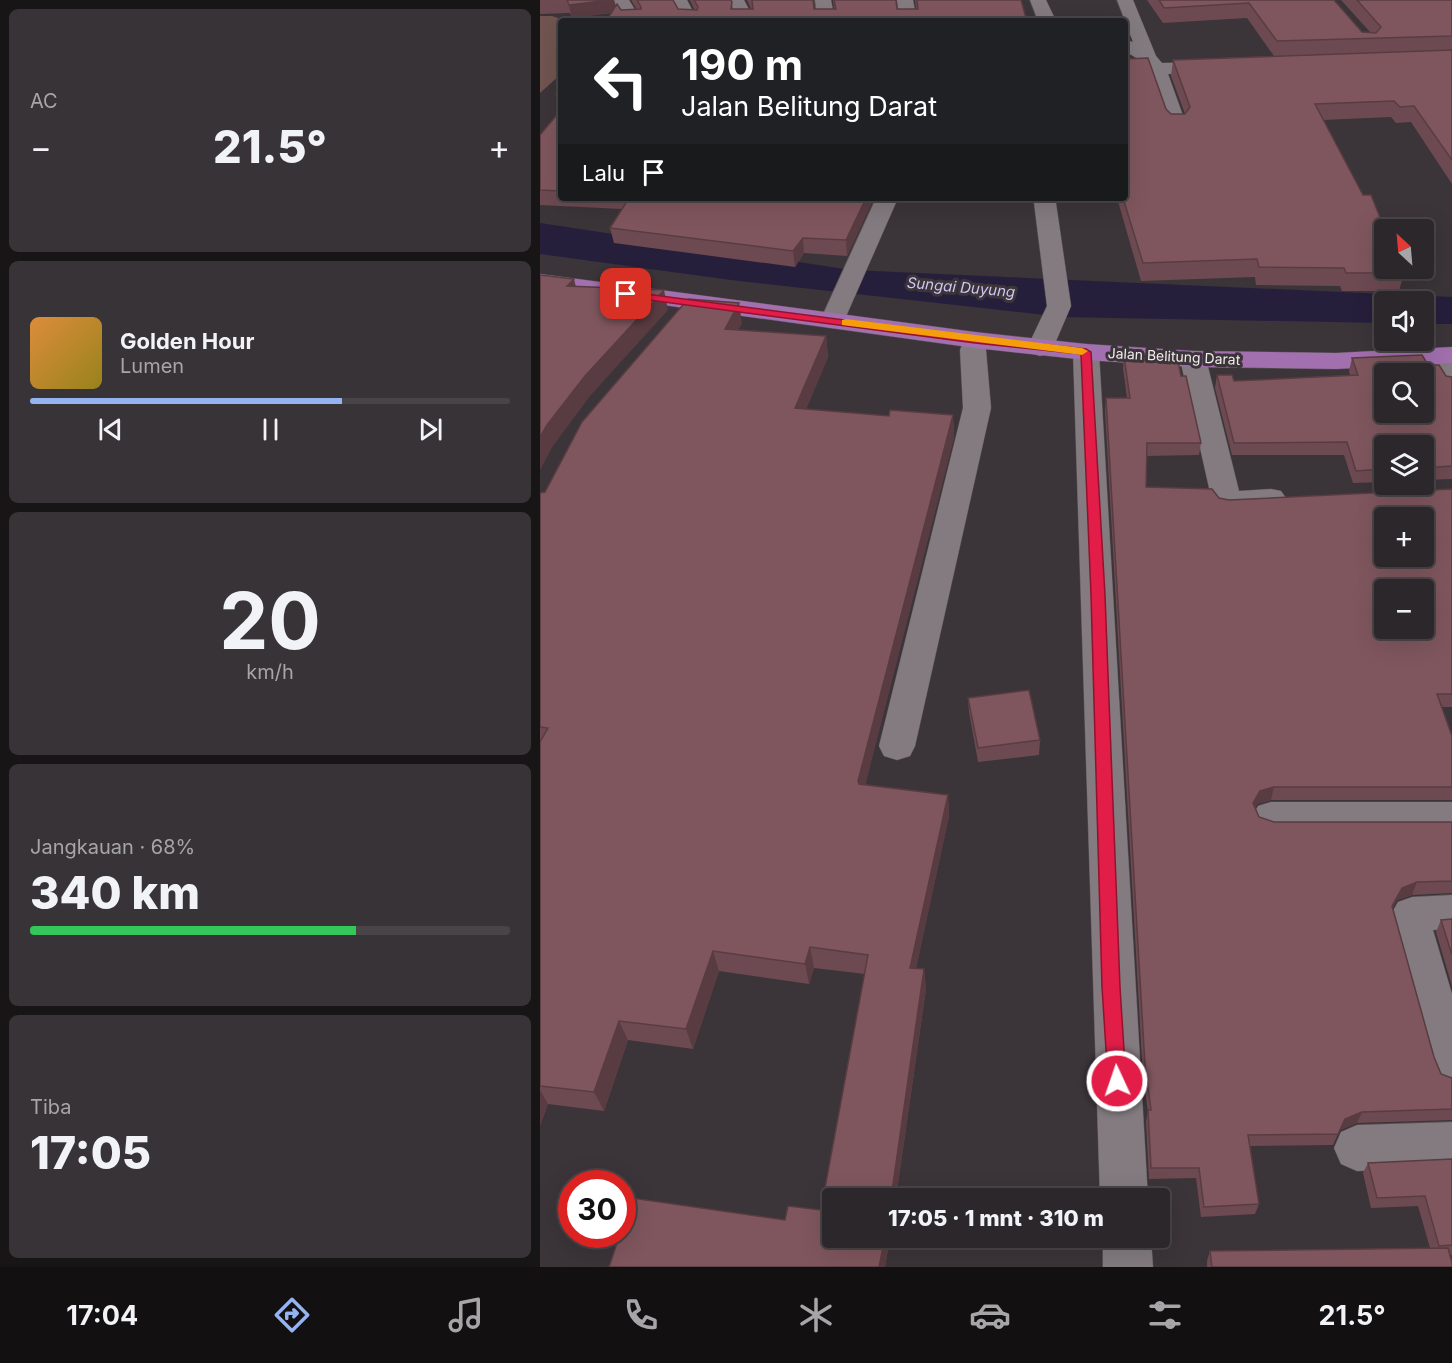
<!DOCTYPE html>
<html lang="id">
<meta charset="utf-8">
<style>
body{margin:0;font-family:Inter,sans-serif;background:#383336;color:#f1f3f6;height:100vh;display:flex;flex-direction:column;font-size:22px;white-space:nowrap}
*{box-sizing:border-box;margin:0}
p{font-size:20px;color:#a6a5a8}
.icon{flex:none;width:33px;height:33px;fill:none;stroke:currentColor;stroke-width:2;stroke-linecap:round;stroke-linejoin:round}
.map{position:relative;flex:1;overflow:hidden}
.side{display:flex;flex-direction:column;gap:9px;padding:9px;background:#181517;width:540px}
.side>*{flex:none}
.banner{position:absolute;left:18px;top:18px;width:570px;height:183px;border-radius:6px;box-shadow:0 6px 24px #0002,0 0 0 2px #484447;background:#202124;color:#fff;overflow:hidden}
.needle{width:39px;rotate:334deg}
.fabs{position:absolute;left:834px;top:219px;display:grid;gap:12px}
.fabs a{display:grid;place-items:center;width:60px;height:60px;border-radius:6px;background:#2c272a;box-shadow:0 6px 24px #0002,0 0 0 2px #484447;font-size:30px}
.speed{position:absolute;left:18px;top:1170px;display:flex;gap:12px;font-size:30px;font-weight:700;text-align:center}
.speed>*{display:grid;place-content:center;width:78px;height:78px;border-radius:50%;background:#2c272a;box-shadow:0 6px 24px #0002,0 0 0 2px #484447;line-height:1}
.speed .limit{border:9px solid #d22;background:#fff;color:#111}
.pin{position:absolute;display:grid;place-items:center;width:51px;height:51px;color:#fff;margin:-26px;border-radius:12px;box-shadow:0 3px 9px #0006}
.me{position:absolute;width:66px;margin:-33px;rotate:357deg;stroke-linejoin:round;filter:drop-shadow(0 0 4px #0008)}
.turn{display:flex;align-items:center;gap:21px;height:126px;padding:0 24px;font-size:27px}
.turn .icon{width:78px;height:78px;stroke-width:2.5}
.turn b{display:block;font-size:42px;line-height:51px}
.then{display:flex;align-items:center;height:57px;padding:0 24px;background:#0003;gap:12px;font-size:22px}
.big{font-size:45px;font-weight:800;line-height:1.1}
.side .card{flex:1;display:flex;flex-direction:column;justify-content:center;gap:9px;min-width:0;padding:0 21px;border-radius:9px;background:#383336}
.side .dial{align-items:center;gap:0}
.dial b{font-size:78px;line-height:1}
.song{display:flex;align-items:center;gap:18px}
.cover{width:72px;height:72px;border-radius:9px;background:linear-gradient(135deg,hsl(30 70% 55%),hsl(50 70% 35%))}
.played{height:6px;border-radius:3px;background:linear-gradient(90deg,#95b2f1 65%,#484447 65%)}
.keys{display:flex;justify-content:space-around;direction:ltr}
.heat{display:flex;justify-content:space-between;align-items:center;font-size:33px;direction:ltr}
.charge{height:9px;border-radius:4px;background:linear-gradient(90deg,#34c759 68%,#484447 0)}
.trip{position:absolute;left:282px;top:1188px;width:348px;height:60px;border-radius:6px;background:#2c272a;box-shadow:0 6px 24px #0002,0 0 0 2px #484447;font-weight:800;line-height:60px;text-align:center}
.dock{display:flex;height:96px;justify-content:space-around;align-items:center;background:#121011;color:#a6a5a8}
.dock .icon{width:42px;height:42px}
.dock .on{color:#95b2f1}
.dock b{font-size:27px;color:#f1f3f6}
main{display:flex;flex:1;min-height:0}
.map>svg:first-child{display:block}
</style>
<main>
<section class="side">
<div class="card"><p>AC</p>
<div class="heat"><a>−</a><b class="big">21.5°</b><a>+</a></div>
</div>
<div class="card">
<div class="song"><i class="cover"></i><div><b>Golden Hour</b><p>Lumen</p></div></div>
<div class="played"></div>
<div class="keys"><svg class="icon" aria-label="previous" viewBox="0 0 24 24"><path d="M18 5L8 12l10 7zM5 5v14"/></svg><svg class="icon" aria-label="pause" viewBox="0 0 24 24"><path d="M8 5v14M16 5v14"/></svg><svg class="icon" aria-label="next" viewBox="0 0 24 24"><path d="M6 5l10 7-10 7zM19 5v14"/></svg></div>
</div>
<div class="card dial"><b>20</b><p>km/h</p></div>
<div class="card"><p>Jangkauan · 68%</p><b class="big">340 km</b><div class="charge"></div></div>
<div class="card"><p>Tiba</p><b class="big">17:05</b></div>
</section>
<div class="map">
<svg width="912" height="1267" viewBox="0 0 912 1267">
<rect width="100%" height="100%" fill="#3b3438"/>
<path fill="#71544f" d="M0 16H12L27 21H21V74L0 93Z"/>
<path fill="#261f3c" d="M0 223 311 270 912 297V324H884V302H844V323L523 317 191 280 0 254Z"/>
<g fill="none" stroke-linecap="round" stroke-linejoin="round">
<g stroke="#585255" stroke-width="1">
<g id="minor">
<path d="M73 0H89L102 21H84Z"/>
<path d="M131 0H147L158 21H142Z"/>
<path d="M188 0H204L212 15 213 21H195L196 15Z"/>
<path d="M275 0H291L295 21H277Z"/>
<path d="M357 0H373L377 21H359Z"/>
<path d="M490 0H506L516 21H498Z"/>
<path d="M577 0H593L616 56 622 63 676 62 682 63 685 67 682 71 676 72 628 74 646 124 643 128H629L606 68 601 61 585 51V40L593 42Z"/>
<path d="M336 198H358L304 321 301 326 292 328 283 326 280 321Z"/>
<path d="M497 198H511L516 203 531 306 513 348 509 353 500 356 491 353 487 348 507 306 494 203Z"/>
<path d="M435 332 444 335 448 340 446 350 451 408 375 746 370 756 357 760 344 756 339 746 423 408 420 350 426 335Z"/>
<path d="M546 344 555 347 559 352 608 1198H560L533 352 537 347Z"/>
<path d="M901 348 912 353V388L903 386 888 356 892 351Z"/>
<path d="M653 351 662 354 666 359 699 491 731 489 741 491 746 498 741 505 687 510 677 508 672 501 640 359 644 354Z"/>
<path d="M731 802H912V832H731L718 828 712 817 718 806Z"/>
<path d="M912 895V929L893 930 912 994V1089L896 1083 890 1068 849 918 858 902 872 897Z"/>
<path d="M912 1122V1168L817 1171 801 1164 794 1148 801 1132 817 1125Z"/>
<path d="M563 1238H611L613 1267H563Z"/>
</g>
</g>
<g stroke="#585255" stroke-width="1">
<path id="major" d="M0 274 435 332 546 344 653 351 796 353 912 347V363L796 369 653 367 546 360 435 348 0 288Z"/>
</g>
<use href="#minor" fill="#837b80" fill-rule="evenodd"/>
<use href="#major" fill="#a26faf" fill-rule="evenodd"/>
</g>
<g fill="#6d4a51">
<path d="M0 0H74L76 6 81 10H97L91 0H133L138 9H154L150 0H191L193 9H211L207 0H273L274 9H294L293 0H356L357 9H376L375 0H481L486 21H66L71 13 32 18 30 13 0 14Z"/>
<path d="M607 0H794L822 32H830L801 0H912V184L871 122 856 123 851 117 783 120 864 273 859 291H802L800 286 716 285 715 277 601 281 577 198H585L626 109 631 114H645L631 76 633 60 734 56 707 18 623 23Z"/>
<path d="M21 87V108H20L16 94Z"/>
<path d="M21 110V198H334L307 256 264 253 255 267 74 243 70 228 82 209 0 205V135Z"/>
<path d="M202 323 198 330 286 336 288 357 266 409 349 416 413 415 414 437 325 785 408 795 409 816 376 968 384 969 386 989 356 1198H292V1238H350L345 1267H69L281 1210 325 974 274 968 269 984 179 971 153 1049 88 1040 64 1111 8 1104 0 1126V493L5 492Z"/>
<path d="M584 356 641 376 661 443 659 455 607 456 606 487 689 500 912 489V707H902L912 736V800H731L717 804 715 808 719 817 734 822H912V893L872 895 857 900 852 909 894 1057 901 1074 912 1078V1120L817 1123 800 1130 793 1145 710 1146 719 1204 715 1214 661 1217 656 1178 609 1179 606 1121 608 1111 603 1076 565 411 566 398H587L583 368Z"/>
<path d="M812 358 888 365 906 376 912 377V479L884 480V446H844V482L813 483 804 455H692L675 388 677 375 694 381 810 375 809 371Z"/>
<path d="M428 698 500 740 499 755 438 762 429 712Z"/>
<path d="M912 919V986L896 932 901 920Z"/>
<path d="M912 1159V1255H910L912 1267H667V1261L670 1251 890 1248 878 1206 831 1208 823 1173 828 1163Z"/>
</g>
<g fill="#593c42">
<path d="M69 0H74L77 12 32 18 29 5Z"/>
<path d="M326 198H334L307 256 306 240Z"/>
<path d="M263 238 264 253 255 267 253 251Z"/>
<path d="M34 279 39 299 27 286Z"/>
<path d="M124 290 128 310 50 396 13 446 0 470V437L7 425 45 376Z"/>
<path d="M199 303 202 323 188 350 185 329Z"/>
<path d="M286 336 288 357 258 429 255 408Z"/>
<path d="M413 415 414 437 321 802 318 781Z"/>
<path d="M734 787 731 800 717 804 710 816 713 803 720 791Z"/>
<path d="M408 795 409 816 372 988 370 968Z"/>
<path d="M877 882 872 895 857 900 847 919 852 906 862 888Z"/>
<path d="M270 947 274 968 269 984 265 964Z"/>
<path d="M173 951 179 971 153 1049 146 1029Z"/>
<path d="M384 969 386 989 356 1198H351Z"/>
<path d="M79 1021 88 1040 64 1111 54 1092Z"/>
<path d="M0 1090 8 1104 0 1126Z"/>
<path d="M822 1112 817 1123 800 1130 793 1145 805 1119Z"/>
<path d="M345 1238H350L345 1267H339Z"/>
</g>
<g fill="#7f565e" stroke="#593c42" stroke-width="1.5" fill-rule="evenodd">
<path d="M27 0H69L29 5Z"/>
<path d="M97 0H133L138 9 157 10 158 7 154 0H191L192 2 191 9H213L212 0H273L274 9H296L294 0H356L357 9H378L377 0H481L486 18 478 19V21H66L77 4 81 10 101 9V7Z"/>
<path d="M619 0H794L822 32 836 33 841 27 817 0H912V36L737 41 709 3 624 8Z"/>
<path d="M912 50V160L874 106 860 107 854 101 775 104 823 195H831L845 230H844V268H862L864 273H806L804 268 719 267 717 259 603 263 583 198H585V59L608 58 626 109 631 114H645L650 107 633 60Z"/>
<path d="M21 87V94H16Z"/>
<path d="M21 110V191L0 190V135Z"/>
<path d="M89 198H326L306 240 263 238 253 251 70 228Z"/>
<path d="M0 275 34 279 27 286 124 290 45 376 7 425 0 437Z"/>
<path d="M148 299 199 303 185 329 286 336 255 408 349 416 350 410 413 415 318 781 319 784 408 795 370 968 384 969 351 1198H292V1238H345L339 1267H69L80 1234H82V1227L92 1198 245 1220 248 1206 281 1210 328 955 270 947 265 964 173 951 146 1029 79 1021 54 1092 0 1086V742L8 728 0 727V493L5 492 42 422Z"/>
<path d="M882 355 888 365H899L906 376 912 377V466L884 468V446H844V469L816 471 807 442 694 443 677 375H692L694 381 818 375 812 358ZM844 374H884V412H844Z"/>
<path d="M584 356H637L641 376H646L661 443H607L606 487 672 489 679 498 689 500 912 489V694H897L912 736V787H734L720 791 713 803 719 817 734 822H912V881L877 882 862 888 852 906 894 1057 901 1074 912 1078V1109L822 1112 805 1119 798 1134 708 1135 719 1204 664 1207 659 1168H611L608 1110H611L605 1065 566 398H590ZM844 518H884V556H844ZM844 590H884V628H844Z"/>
<path d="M489 690 500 740 438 748 428 698Z"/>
<path d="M912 919V955L901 920Z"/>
<path d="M912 1159V1245L899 1246 885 1196 837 1198 828 1163Z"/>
<path d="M908 1248 912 1263V1267H672L670 1251Z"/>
</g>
<path fill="#e11d48" stroke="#92132f" stroke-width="1.5" d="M83 291 435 337 546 349 551 352 565 595 580 987 586 1081 583 1087 577 1090 570 1087 568 1081 562 987 551 595 541 354 435 343 86 297 83 296Z"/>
<path fill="#f59e0b" d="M306 319 542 348 548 351 542 355 302 325V320Z"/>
<g text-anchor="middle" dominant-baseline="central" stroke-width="6" stroke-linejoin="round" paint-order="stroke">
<g font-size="14" fill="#f1ecee" stroke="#3b3438">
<text transform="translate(634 356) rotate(3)">Jalan Belitung Darat</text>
</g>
<g font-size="15" font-style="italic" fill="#cfc5f6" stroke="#3b3438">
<text transform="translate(421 287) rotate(5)">Sungai Duyung</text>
</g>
</g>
</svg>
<div class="fabs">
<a><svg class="needle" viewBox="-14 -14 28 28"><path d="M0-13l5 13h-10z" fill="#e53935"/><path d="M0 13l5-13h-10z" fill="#a6a5a8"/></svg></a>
<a><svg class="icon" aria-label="sound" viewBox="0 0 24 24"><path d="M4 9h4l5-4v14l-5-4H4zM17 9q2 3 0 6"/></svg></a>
<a><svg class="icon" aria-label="search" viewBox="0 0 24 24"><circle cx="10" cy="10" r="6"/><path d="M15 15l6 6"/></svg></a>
<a><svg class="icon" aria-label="layers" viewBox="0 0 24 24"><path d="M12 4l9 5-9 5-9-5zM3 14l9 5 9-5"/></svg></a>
<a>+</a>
<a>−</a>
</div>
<div class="speed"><div class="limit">30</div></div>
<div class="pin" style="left:86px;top:294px;background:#d93025"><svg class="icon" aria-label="arrive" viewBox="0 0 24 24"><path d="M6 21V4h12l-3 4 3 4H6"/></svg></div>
<svg class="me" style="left:577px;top:1081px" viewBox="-20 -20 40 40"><circle r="17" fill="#e11d48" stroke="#fff" stroke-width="3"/><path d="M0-11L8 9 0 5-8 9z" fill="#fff"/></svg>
<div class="trip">17:05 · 1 mnt · 310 m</div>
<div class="banner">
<div class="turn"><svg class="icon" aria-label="left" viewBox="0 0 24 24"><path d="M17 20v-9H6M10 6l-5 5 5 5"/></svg><div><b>190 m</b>Jalan Belitung Darat</div></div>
<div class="then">Lalu<svg class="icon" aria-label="arrive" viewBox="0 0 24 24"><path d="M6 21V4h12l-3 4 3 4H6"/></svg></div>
</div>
</div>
</main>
<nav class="dock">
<b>17:04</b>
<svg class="icon on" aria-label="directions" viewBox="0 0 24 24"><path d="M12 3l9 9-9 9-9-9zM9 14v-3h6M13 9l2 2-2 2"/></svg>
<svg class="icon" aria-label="music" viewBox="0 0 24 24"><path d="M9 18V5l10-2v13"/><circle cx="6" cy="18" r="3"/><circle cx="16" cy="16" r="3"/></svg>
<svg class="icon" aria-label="phone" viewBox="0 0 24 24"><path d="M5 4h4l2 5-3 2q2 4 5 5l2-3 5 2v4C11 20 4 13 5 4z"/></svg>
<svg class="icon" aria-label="climate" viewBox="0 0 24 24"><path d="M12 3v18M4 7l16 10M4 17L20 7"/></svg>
<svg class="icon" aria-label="car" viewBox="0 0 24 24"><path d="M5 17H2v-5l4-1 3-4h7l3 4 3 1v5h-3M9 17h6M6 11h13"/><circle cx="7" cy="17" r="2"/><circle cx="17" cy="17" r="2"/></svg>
<svg class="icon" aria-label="filters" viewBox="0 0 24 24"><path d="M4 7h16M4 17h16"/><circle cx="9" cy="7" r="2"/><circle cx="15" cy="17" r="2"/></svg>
<b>21.5°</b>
</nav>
